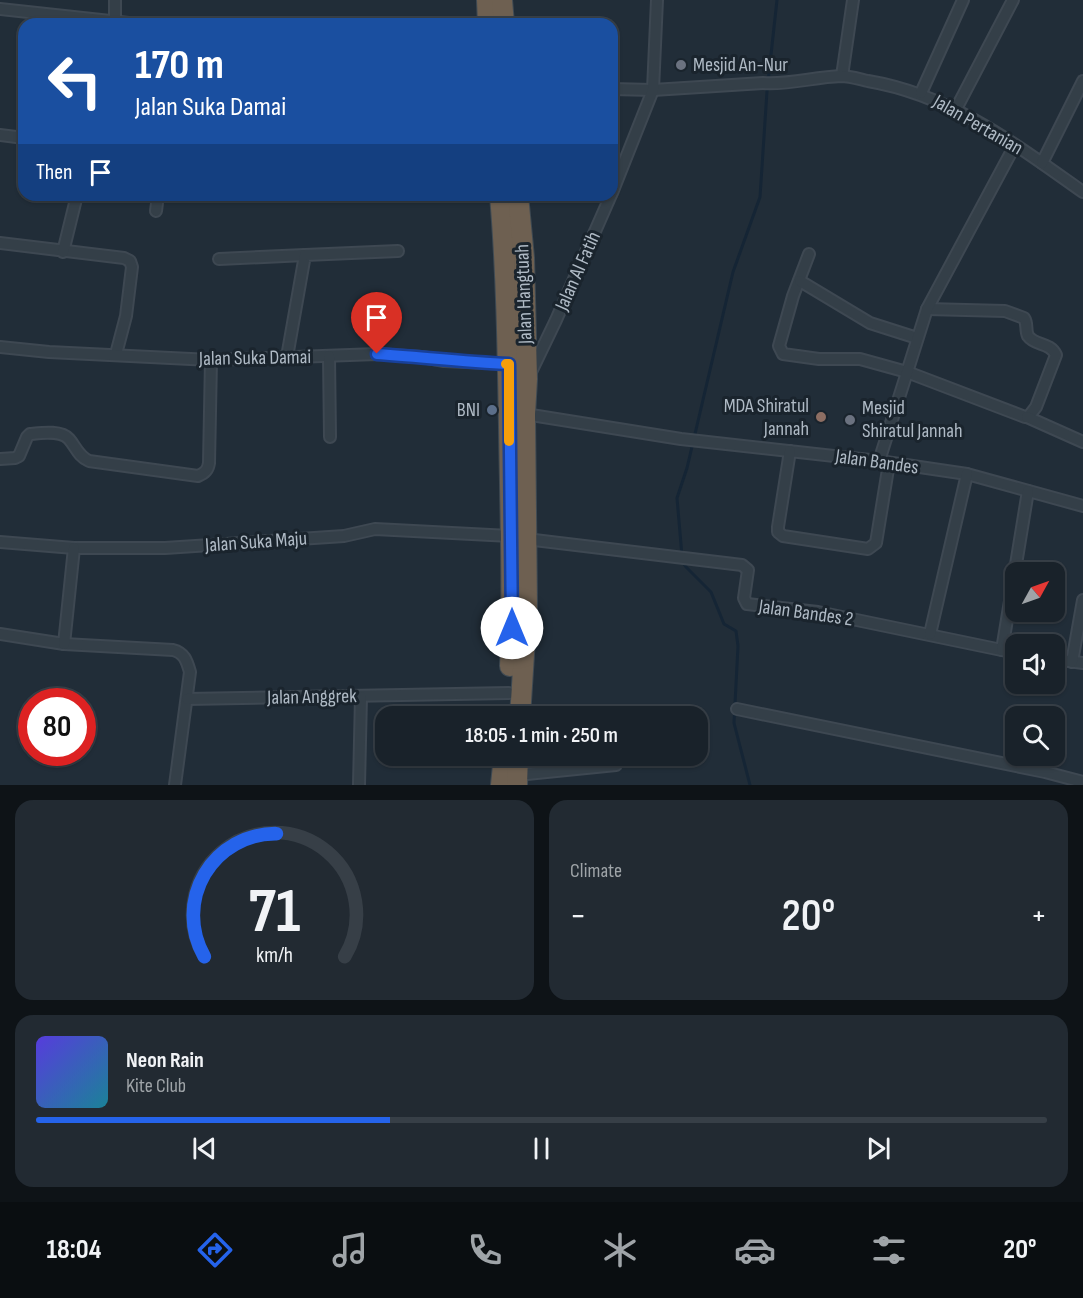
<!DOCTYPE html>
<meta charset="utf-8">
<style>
body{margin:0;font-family:"Sofia Sans Condensed",sans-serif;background:#222a32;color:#f1f3f6;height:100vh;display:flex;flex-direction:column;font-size:22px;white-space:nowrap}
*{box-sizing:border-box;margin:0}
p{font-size:20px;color:#9fa4a8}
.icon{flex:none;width:33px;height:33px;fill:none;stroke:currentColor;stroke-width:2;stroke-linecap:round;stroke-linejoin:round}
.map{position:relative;height:785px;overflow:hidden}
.side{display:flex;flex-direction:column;gap:15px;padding:15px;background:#0e1317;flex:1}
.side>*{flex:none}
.banner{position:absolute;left:18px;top:18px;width:600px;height:183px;border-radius:18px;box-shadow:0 2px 4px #0004,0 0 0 2px #373f47;background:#1a4fa0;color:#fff;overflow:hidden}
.needle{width:39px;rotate:50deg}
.tools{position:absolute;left:1005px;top:562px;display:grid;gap:12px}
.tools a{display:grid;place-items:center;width:60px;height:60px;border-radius:12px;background:#19222a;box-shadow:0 2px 4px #0004,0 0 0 2px #373f47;font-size:30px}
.speed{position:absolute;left:18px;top:688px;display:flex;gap:12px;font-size:30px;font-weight:700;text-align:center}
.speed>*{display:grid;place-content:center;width:78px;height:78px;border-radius:50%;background:#19222a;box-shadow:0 2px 4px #0004,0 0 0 2px #373f47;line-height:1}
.speed .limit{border:9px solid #d22;background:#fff;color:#111}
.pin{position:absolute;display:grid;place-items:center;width:51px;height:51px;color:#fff;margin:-62px -26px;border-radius:50% 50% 50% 0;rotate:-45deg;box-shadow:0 0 6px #0007}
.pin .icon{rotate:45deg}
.me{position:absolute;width:66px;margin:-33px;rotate:0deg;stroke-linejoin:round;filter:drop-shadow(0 0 4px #0008)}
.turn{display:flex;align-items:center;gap:21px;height:126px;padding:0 18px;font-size:27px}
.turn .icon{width:78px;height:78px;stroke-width:2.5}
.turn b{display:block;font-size:42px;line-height:51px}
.then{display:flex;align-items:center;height:57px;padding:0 18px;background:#0003;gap:12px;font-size:22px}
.big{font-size:45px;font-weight:600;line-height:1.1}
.side .card{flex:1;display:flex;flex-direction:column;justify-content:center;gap:9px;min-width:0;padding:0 21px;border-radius:18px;background:#222a32}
.side .dial{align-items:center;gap:0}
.dial svg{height:156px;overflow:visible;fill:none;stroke:#373f47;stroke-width:7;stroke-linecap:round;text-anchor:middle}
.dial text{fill:#f1f3f6;stroke:none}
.song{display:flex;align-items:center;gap:18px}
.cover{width:72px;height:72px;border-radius:9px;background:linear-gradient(135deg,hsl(250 70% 55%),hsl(190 70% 35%))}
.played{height:6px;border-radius:3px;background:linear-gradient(90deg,#2563eb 35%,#373f47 35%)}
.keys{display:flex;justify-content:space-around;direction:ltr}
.heat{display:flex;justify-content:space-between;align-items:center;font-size:33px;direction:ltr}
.side .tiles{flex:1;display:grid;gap:15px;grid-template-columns:1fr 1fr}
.card:last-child{grid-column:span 2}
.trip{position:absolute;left:375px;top:706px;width:333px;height:60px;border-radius:18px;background:#19222a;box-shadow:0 2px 4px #0004,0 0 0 2px #373f47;font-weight:600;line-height:60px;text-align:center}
.dock{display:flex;height:96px;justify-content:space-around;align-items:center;background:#0a0e11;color:#9fa4a8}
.dock .icon{width:42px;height:42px}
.dock .selected{color:#2563eb}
.dock b{font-size:27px;color:#f1f3f6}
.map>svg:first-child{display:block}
</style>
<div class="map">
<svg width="1083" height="785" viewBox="0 0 1083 785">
<rect width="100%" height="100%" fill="#212d38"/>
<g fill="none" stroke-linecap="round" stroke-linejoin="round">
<g stroke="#152535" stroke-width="3">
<path d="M682 556 677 498 687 468 733 272 760 197 767 91 777 0"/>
<path d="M683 562 686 567 711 592 724 624 736 631 738 646 734 723 750 785"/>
</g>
<g stroke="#3e4852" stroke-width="14">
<g id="street">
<path d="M0 9 138 24"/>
<path d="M115 21V0"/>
<path d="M842 76 853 0"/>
<path d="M612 89 653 90 763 83C789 85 814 77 841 76 849 76 859 79 868 81 951 95 1015 144 1083 192"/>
<path d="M921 93 963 0"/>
<path d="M956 109 1013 0"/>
<path d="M0 135 24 138"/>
<path d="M1042 163 1083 81"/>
<path d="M612 193 653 90 657 0"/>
<path d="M156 211 158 195"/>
<path d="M0 243 124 258 130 261 132 267 126 316 116 354"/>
<path d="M63 252 77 195"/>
<path d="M809 254 793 296 779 346 783 354 819 359H860L907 372 1025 417 1029 416 1036 407 1056 355C1050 342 1035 346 1028 336 1025 330 1028 324 1024 318L1005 311 927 309"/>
<path d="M219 259 305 255"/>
<path d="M800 281 870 323 917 338"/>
<path d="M0 347 49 352 211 360 377 354 422 357 444 361 509 364"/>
<path d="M329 356 330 437"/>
<path d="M287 357 305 255 398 251"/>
<path d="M531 372 556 320 611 195"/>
<path d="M525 414 681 439 879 461 967 474 1083 506"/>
<path d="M1027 417 1083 442"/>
<path d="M790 451 778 527V532L783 536 868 549 876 543 889 463"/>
<path d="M0 459 15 458 19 456 27 437 30 434C41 433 61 430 69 439 76 447 78 456 89 461L198 476C205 473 208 470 209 463L211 360"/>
<path d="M879 461 927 309 1015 145"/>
<path d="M526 539 742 565 748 570 744 598 747 604 818 612 1016 653"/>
<path d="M0 542 74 548H165L344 536 375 529 512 536"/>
<path d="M0 634 64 644 173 650C185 653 187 662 190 672L175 785"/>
<path d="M930 634 967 474"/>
<path d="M64 644 74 548"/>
<path d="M1002 650 1028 491"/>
<path d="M1054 659 1083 663"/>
<path d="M1072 662 1083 600"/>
<path d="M187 699 509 693"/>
<path d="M737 709 1045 772 1083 782"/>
<path d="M517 775 616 765"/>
<path d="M359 785 361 697"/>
</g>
</g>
<g stroke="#3f4a53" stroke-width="22">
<g id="highway">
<path d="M487 0 488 24"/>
<path d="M502 0 504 24"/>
<path d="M500 195C508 291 508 387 510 483 511 544 513 605 510 666"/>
<path d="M518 195 524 258 527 379 525 414 527 607 520 717"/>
<path d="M501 785 504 756"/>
<path d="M517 785 518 756"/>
</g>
</g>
<use href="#street" stroke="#343f48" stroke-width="10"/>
<use href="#highway" stroke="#6e6051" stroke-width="20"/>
</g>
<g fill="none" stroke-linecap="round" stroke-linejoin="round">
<g stroke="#184099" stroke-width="15">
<path id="route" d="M377 354C421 357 465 362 509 364L512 628"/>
</g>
<use href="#route" stroke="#2563eb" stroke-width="10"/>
<path stroke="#f59e0b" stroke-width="10" d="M506 364H509V441"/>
</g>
<g fill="#6b7280" stroke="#1a242d" stroke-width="2">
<circle cx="681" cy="65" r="6"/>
<circle cx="850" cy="420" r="6"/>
</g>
<circle fill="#5c6f8a" stroke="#1a242d" stroke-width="2" cx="492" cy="410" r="6"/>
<circle fill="#8d6e63" stroke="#1a242d" stroke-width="2" cx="821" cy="417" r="6"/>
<g text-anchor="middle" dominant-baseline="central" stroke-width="6" stroke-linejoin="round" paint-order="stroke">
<g font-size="20" fill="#afbac5" stroke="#1a242d" text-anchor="start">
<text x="693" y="65">Mesjid An-Nur</text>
<text x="809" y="406" text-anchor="end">MDA Shiratul<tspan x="809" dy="23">Jannah</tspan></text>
<text x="862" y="408">Mesjid<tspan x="862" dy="23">Shiratul Jannah</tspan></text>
<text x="480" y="410" text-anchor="end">BNI</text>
</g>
<g font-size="20" fill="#afbac5" stroke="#1a242d">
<text transform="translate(978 125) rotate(30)">Jalan Pertanian</text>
<text transform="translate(578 271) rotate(-66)">Jalan Al Fatih</text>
<text transform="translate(524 294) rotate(-92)">Jalan Hangtuah</text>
<text transform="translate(255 358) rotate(-1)">Jalan Suka Damai</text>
<text transform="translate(877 462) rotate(8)">Jalan Bandes</text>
<text transform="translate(256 542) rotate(-4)">Jalan Suka Maju</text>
<text transform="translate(806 613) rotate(8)">Jalan Bandes 2</text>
<text transform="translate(312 697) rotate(-1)">Jalan Anggrek</text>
</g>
</g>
</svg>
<div class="tools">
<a><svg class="needle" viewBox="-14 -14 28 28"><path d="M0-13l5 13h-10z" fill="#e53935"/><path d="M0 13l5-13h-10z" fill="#9fa4a8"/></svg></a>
<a><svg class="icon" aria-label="sound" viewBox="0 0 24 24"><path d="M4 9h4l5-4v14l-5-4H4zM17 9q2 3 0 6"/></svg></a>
<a><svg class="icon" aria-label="search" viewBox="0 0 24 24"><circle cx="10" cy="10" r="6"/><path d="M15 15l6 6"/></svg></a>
</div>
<div class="speed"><div class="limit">80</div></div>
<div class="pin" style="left:377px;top:354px;background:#d93025"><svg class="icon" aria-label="arrive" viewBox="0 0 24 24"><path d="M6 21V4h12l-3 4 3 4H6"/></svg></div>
<svg class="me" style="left:512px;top:628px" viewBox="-20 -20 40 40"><circle r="19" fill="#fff"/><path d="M0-13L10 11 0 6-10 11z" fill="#2563eb"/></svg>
<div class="trip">18:05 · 1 min · 250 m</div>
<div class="banner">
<div class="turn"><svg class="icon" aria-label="left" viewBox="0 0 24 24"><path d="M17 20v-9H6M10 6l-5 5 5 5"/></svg><div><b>170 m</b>Jalan Suka Damai</div></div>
<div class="then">Then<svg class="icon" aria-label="arrive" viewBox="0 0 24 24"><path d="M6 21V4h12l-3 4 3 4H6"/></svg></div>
</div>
</div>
<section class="side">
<div class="tiles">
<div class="card dial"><svg viewBox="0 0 100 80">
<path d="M14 69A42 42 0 1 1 86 69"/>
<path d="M14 69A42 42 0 0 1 51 6" stroke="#2563eb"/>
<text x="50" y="56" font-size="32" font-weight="700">71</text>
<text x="50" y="72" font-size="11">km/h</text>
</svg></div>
<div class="card"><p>Climate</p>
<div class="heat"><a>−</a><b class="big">20°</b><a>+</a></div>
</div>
<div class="card">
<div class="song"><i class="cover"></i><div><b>Neon Rain</b><p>Kite Club</p></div></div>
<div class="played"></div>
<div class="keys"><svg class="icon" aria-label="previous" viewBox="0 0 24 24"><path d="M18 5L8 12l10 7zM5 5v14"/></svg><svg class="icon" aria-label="pause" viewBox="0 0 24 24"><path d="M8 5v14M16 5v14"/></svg><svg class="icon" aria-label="next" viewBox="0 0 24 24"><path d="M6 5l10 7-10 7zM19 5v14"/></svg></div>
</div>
</div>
</section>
<nav class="dock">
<b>18:04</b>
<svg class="icon selected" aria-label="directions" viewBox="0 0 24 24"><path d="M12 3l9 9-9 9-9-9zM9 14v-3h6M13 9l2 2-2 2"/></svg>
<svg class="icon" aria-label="music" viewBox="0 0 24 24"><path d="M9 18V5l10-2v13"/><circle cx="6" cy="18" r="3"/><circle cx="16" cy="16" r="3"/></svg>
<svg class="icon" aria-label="phone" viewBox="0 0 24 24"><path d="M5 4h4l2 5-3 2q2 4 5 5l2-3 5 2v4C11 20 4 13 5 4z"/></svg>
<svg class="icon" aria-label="climate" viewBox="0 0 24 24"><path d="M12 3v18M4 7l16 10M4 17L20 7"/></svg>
<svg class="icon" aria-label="car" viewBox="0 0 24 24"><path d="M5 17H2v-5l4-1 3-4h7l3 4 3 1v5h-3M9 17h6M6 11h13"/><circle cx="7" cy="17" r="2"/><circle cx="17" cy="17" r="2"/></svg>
<svg class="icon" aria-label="filters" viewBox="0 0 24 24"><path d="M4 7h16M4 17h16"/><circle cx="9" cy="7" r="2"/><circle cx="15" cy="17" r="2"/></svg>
<b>20°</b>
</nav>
